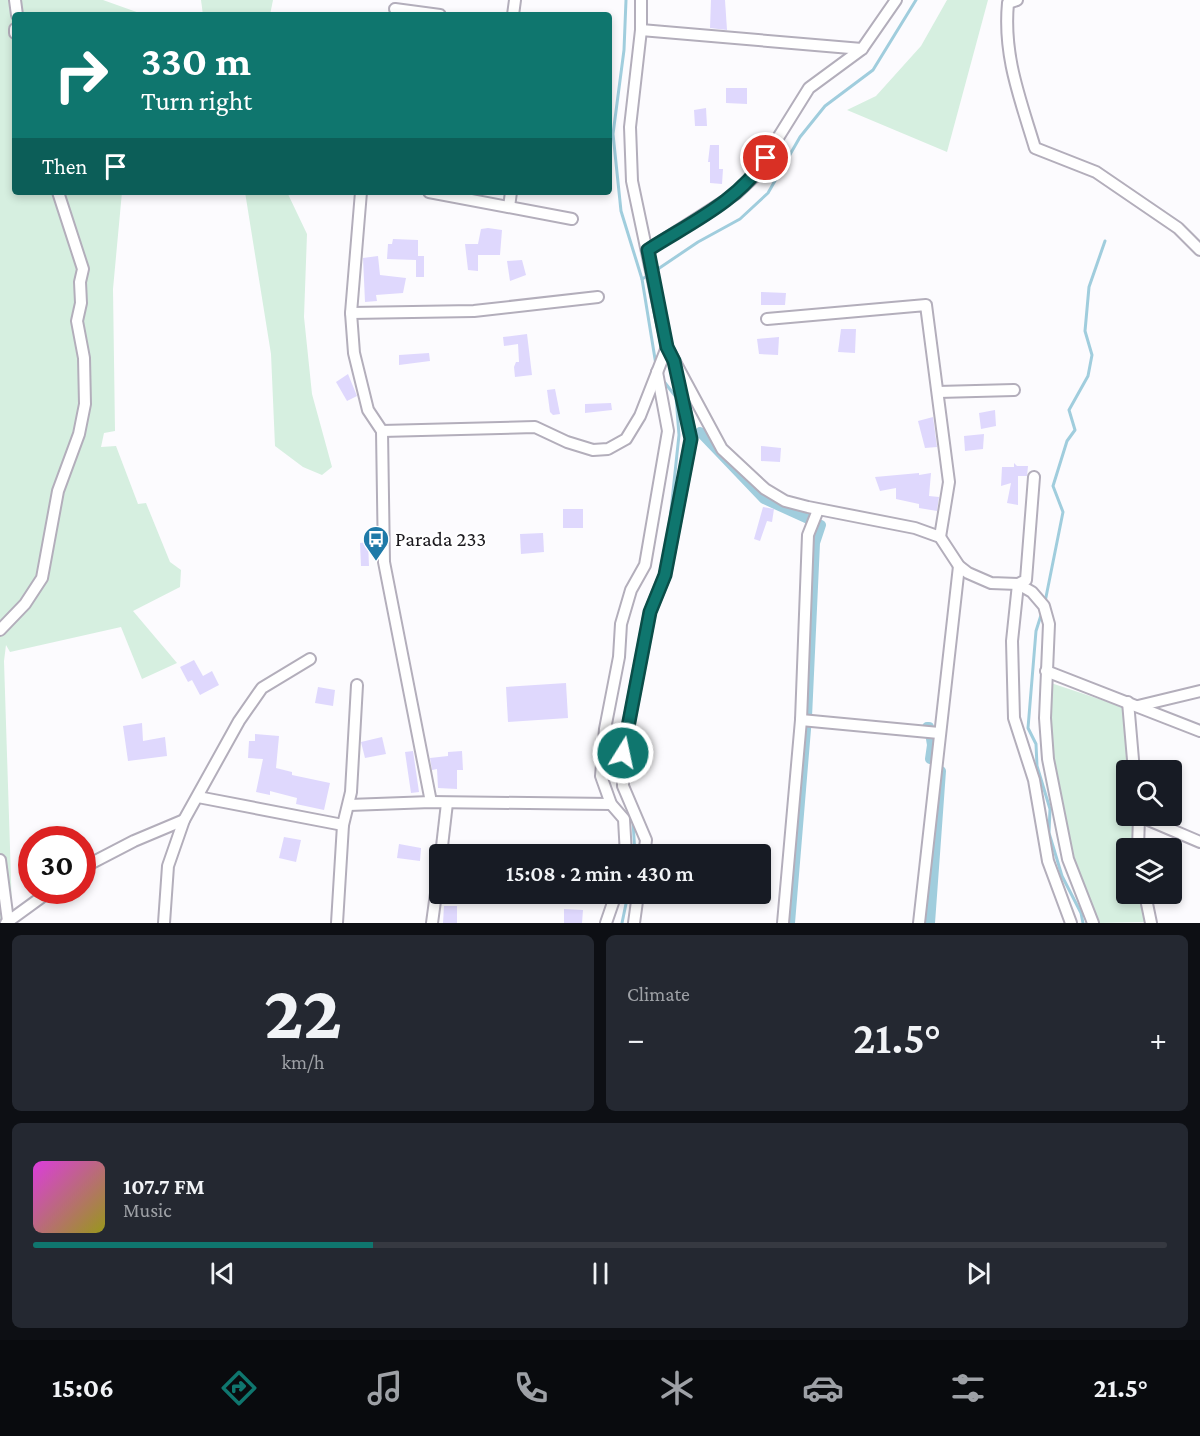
<!DOCTYPE html>
<meta charset="utf-8">
<style>
body{margin:0;font-family:"Crimson Pro",serif;background:#242831;color:#f1f3f6;height:100vh;display:flex;flex-direction:column;font-size:22px;white-space:nowrap}
*{box-sizing:border-box;margin:0}
p{font-size:20px;color:#9ea1a6}
.icon{flex:none;width:33px;height:33px;fill:none;stroke:currentColor;stroke-width:2;stroke-linecap:round;stroke-linejoin:round}
.map{position:relative;height:923px;overflow:hidden}
.sheet{display:flex;flex-direction:column;gap:12px;padding:12px;background:#0d0f14;flex:1}
.sheet>*{flex:none}
.hud{position:absolute;left:12px;top:12px;width:600px;height:183px;border-radius:6px;box-shadow:0 3px 9px #0003;background:#0f766e;color:#fff;overflow:hidden}
.tools{position:absolute;left:1116px;top:760px;display:grid;gap:12px}
.tools a{display:grid;place-items:center;width:66px;height:66px;border-radius:6px;background:#171b24;box-shadow:0 3px 9px #0003;font-size:30px}
.speed{position:absolute;left:18px;top:826px;display:flex;gap:12px;font-size:30px;font-weight:700;text-align:center}
.speed>*{display:grid;place-content:center;width:78px;height:78px;border-radius:50%;background:#171b24;box-shadow:0 3px 9px #0003;line-height:1}
.speed .limit{border:9px solid #d22;background:#fff;color:#111}
.pin{position:absolute;display:grid;place-items:center;width:51px;height:51px;color:#fff;margin:-26px;border:3px solid #fff;border-radius:50%;box-shadow:0 2px 6px #0007}
.me{position:absolute;width:66px;margin:-33px;rotate:10deg;stroke-linejoin:round;filter:drop-shadow(0 0 4px #0008)}
.turn{display:flex;align-items:center;gap:21px;height:126px;padding:0 30px;font-size:27px}
.turn .icon{width:78px;height:78px;stroke-width:2.5}
.turn b{display:block;font-size:42px;line-height:51px}
.then{display:flex;align-items:center;height:57px;padding:0 30px;background:#0003;gap:12px;font-size:22px}
.big{font-size:45px;font-weight:600;line-height:1.1}
.sheet .widget{flex:1;display:flex;flex-direction:column;justify-content:center;gap:9px;min-width:0;padding:0 21px;border-radius:9px;background:#242831}
.sheet .dial{align-items:center;gap:0}
.dial b{font-size:78px;line-height:1}
.song{display:flex;align-items:center;gap:18px}
.cover{width:72px;height:72px;border-radius:9px;background:linear-gradient(135deg,hsl(300 70% 55%),hsl(60 70% 35%))}
.played{height:6px;border-radius:3px;background:linear-gradient(90deg,#0f766e 30%,#363941 30%)}
.keys{display:flex;justify-content:space-around;direction:ltr}
.heat{display:flex;justify-content:space-between;align-items:center;font-size:33px;direction:ltr}
.sheet .tiles{flex:1;display:grid;gap:12px;grid-template-columns:1fr 1fr}
.widget:last-child{grid-column:span 2}
.trip{position:absolute;left:429px;top:844px;width:342px;height:60px;border-radius:6px;background:#171b24;box-shadow:0 3px 9px #0003;font-weight:600;line-height:60px;text-align:center}
.menu{display:flex;height:96px;justify-content:space-around;align-items:center;background:#090b0e;color:#9ea1a6}
.menu .icon{width:42px;height:42px}
.menu .on{color:#0f766e}
.menu b{font-size:27px;color:#f1f3f6}
.map>svg:first-child{display:block}
</style>
<div class="map">
<svg width="1200" height="923" viewBox="0 0 1200 923">
<rect width="100%" height="100%" fill="#fcfbfe"/>
<g fill="#d6efe0">
<path d="M0 0H103L145 15H15V192H122L113 289 115 431 104 433 101 447 116 446 138 504 146 503 170 562 181 570 180 587 133 611 177 663 142 679 121 627 10 652 6 645 4 661 12 910 0 920Z"/>
<path d="M201 0H273L270 15H203Z"/>
<path d="M947 0H988L947 152 847 110 876 96 921 46Z"/>
<path d="M245 192H287L307 234 304 317 312 394 332 467 322 475 303 467 275 446 271 354Z"/>
<path d="M1051 683 1123 707 1129 771H1126V816H1134L1135 849H1126V894H1141L1145 922 1098 923 1071 857 1054 772 1047 716Z"/>
</g>
<g fill="none" stroke-linecap="round" stroke-linejoin="round">
<g stroke="#a0cddd" stroke-width="3">
<path d="M626 0 624 50 613 134 621 211 642 279"/>
<path d="M655 271 698 242 740 219 768 193 800 137 825 106 873 70 916 0"/>
<path d="M649 275 642 279 656 365"/>
<path d="M662 379 676 397 679 435 670 520"/>
<path d="M1045 602 1063 512 1053 486 1067 441 1075 430 1069 410 1088 376 1092 355 1085 331 1089 287 1105 241"/>
<path d="M1042 612 1036 631 1028 728 1036 744 1037 766 1050 809 1049 833 1062 876 1081 913 1083 923"/>
<path d="M630 687 644 618"/>
<path d="M619 790 615 763 619 744"/>
<path d="M633 821 635 855"/>
<path d="M622 923 628 894"/>
</g>
<g stroke="#a0cddd" stroke-width="10">
<path d="M700 432 764 499 808 519"/>
<path d="M927 727H929L932 745 930 759"/>
<path d="M790 923 807 717 815 543 821 525 818 524"/>
<path d="M930 923 941 771"/>
</g>
</g>
<g fill="#dfd8fd">
<path d="M711 0H725L727 30 710 28Z"/>
<path d="M726 88H747V104L726 103Z"/>
<path d="M706 108 707 126H695L694 110Z"/>
<path d="M710 145H719V169H723L722 184 710 183V162H708Z"/>
<path d="M488 228 502 230 500 255H478V271L468 270 465 244H478L481 229Z"/>
<path d="M393 239 418 240V256H424V277H416V260L387 259 388 244H392Z"/>
<path d="M378 256 380 275 406 278 403 293 376 295 377 301 365 302 363 258Z"/>
<path d="M522 260 526 275 510 281 507 261Z"/>
<path d="M761 292 786 293 785 305H761Z"/>
<path d="M841 329H856L855 353 838 352Z"/>
<path d="M527 334 532 375 515 377 514 367 516 362H519L518 344 504 346 503 337Z"/>
<path d="M779 337 778 355 759 354 757 339Z"/>
<path d="M429 353 430 361 399 365V355Z"/>
<path d="M348 374 357 396 347 401 336 382Z"/>
<path d="M555 389 560 414 553 415 550 412 547 390Z"/>
<path d="M611 403 612 410 585 413V404Z"/>
<path d="M995 410 996 426 981 429 979 413Z"/>
<path d="M933 417 937 447 925 448 918 421Z"/>
<path d="M984 434 983 449 965 451 964 436Z"/>
<path d="M761 446 781 448 780 462 761 461Z"/>
<path d="M1014 463 1017 466H1028L1027 476H1018V505L1007 503 1011 483 1001 486 1002 467H1014Z"/>
<path d="M919 473V475L931 473 929 496 939 497 937 511 919 508V504L896 499V488L880 491 875 477Z"/>
<path d="M763 507 774 509 772 522 767 521 760 541 754 539Z"/>
<rect x="563" y="509" width="20" height="19"/>
<path d="M543 533 544 552 521 554 520 534Z"/>
<path d="M368 542 369 566H361L360 543Z"/>
<path d="M194 660 203 676 212 671 219 685 200 695 192 680 188 682 180 667Z"/>
<path d="M566 683 568 718 508 722 506 687Z"/>
<path d="M318 687 335 690 333 706 315 703Z"/>
<path d="M142 723 143 741 165 737 167 756 128 761 123 726Z"/>
<path d="M255 734 279 736 276 768 292 772V775L330 783 324 810 296 804 297 798 270 791V795L256 792 263 759 248 758 249 741H255Z"/>
<path d="M382 737 386 754 365 758 361 742Z"/>
<path d="M413 751 419 792 411 793 405 752Z"/>
<path d="M462 751 463 770H457V789L438 788 437 769 432 770 430 758 448 756V752Z"/>
<path d="M284 837 301 840 296 862 279 858Z"/>
<path d="M399 844 421 848 420 861 397 858Z"/>
<path d="M453 846 486 849V855H452Z"/>
<path d="M444 906H457V923H443Z"/>
<path d="M564 909 583 910 582 923H564Z"/>
</g>
<g fill="none" stroke-linecap="round" stroke-linejoin="round">
<g stroke="#b3aebb" stroke-width="14">
<g id="street">
<path d="M15 0 17 15"/>
<path d="M641 0V30L630 127 632 181 667 347 722 449 765 489 785 501 808 507 915 528 940 537 959 566 968 573 991 583 1018 584 1032 592 1044 606 1049 624 1045 718 1048 759 1068 859 1093 923"/>
<path d="M1017 0 1008 3C1003 56 1020 98 1035 148L1096 172 1178 228 1200 250"/>
<path d="M395 9 440 15"/>
<path d="M513 15 515 0"/>
<path d="M15 29V33"/>
<path d="M641 30 862 49"/>
<path d="M361 192 351 313 354 353 368 410 382 431 384 562 431 802"/>
<path d="M429 192 572 219"/>
<path d="M509 207 511 192"/>
<path d="M648 250 737 193 753 178 809 88 862 49 896 0"/>
<path d="M351 313 474 311 598 297"/>
<path d="M767 319 926 305 949 482 940 537"/>
<path d="M938 392 1014 390"/>
<path d="M382 431 535 427 567 442 593 450 608 449 626 439 640 416 667 347"/>
<path d="M1034 477 1026 580 1018 584 1012 641 1014 718 1034 780 1048 861 1071 923"/>
<path d="M0 630 25 604 42 578 58 491 79 434 85 404 84 358 77 321 81 303 80 282 83 269 58 192"/>
<path d="M1046 671 1200 731"/>
<path d="M1128 702 1134 771"/>
<path d="M1138 706 1200 691"/>
<path d="M801 720 939 733"/>
<path d="M198 797 343 825"/>
<path d="M349 805 431 802 611 804"/>
<path d="M1139 816 1200 842"/>
<path d="M1138 849 1139 816"/>
<path d="M441 855 447 803"/>
<path d="M626 855 624 819 611 804 601 776 605 729 619 657 621 624 631 590 645 565 668 431 657 372"/>
<path d="M644 855 646 840 623 786V753L650 612 665 575 691 439 676 369"/>
<path d="M0 860 8 921"/>
<path d="M82 868 134 841 184 820"/>
<path d="M1145 894 1151 923"/>
<path d="M6 923 50 891"/>
<path d="M164 923 168 866 184 820 239 721 262 688 310 659"/>
<path d="M337 923 343 825 351 792 357 685"/>
<path d="M432 923 440 864"/>
<path d="M606 923 616 894"/>
<path d="M634 923 638 894"/>
<path d="M783 923 801 720 808 535 818 510"/>
<path d="M919 923 959 566"/>
</g>
</g>
<use href="#street" stroke="#fff" stroke-width="10"/>
</g>
<g fill="none" stroke-linecap="round" stroke-linejoin="round">
<g stroke="#0a4d48" stroke-width="15">
<path id="route" d="M623 753 650 612 665 575 691 439 674 361 667 347 648 250C690 223 739 201 766 158"/>
</g>
<use href="#route" stroke="#0f766e" stroke-width="10"/>
</g>
<defs>
<g id="bus-pin" transform="scale(1.35)"><path d="M0 17L-7.5 6A9.5 9.5 0 1 1 7.5 6Z" fill="#1f7aa8" stroke="#fff"/><path d="M-5-6H5V4H4V6H2V4H-2V6H-4V4H-5ZM-3.5-4V0h7V-4ZM-3.5 1.2v1.5H-2V1.2ZM2 1.2v1.5H3.5V1.2Z" fill="#fff"/></g>
</defs>
<g fill-rule="evenodd">
<use href="#bus-pin" x="376" y="539"/>
</g>
<g text-anchor="middle" dominant-baseline="central" stroke-width="4.5" stroke-linejoin="round" paint-order="stroke">
<g font-size="21" fill="#1a181d" stroke="#fff" text-anchor="start">
<text x="395" y="539">Parada 233</text>
</g>
</g>
</svg>
<div class="tools">
<a><svg class="icon" aria-label="search" viewBox="0 0 24 24"><circle cx="10" cy="10" r="6"/><path d="M15 15l6 6"/></svg></a>
<a><svg class="icon" aria-label="layers" viewBox="0 0 24 24"><path d="M12 4l9 5-9 5-9-5zM3 14l9 5 9-5"/></svg></a>
</div>
<div class="speed"><div class="limit">30</div></div>
<div class="pin" style="left:766px;top:158px;background:#d93025"><svg class="icon" aria-label="arrive" viewBox="0 0 24 24"><path d="M6 21V4h12l-3 4 3 4H6"/></svg></div>
<svg class="me" style="left:623px;top:753px" viewBox="-20 -20 40 40"><circle r="17" fill="#0f766e" stroke="#fff" stroke-width="3"/><path d="M0-11L8 9 0 5-8 9z" fill="#fff"/></svg>
<div class="trip">15:08 · 2 min · 430 m</div>
<div class="hud">
<div class="turn"><svg class="icon" aria-label="right" viewBox="0 0 24 24"><path d="M7 20v-9h11M14 6l5 5-5 5"/></svg><div><b>330 m</b>Turn right</div></div>
<div class="then">Then<svg class="icon" aria-label="arrive" viewBox="0 0 24 24"><path d="M6 21V4h12l-3 4 3 4H6"/></svg></div>
</div>
</div>
<section class="sheet">
<div class="tiles">
<div class="widget dial"><b>22</b><p>km/h</p></div>
<div class="widget"><p>Climate</p>
<div class="heat"><a>−</a><b class="big">21.5°</b><a>+</a></div>
</div>
<div class="widget">
<div class="song"><i class="cover"></i><div><b>107.7 FM</b><p>Music</p></div></div>
<div class="played"></div>
<div class="keys"><svg class="icon" aria-label="previous" viewBox="0 0 24 24"><path d="M18 5L8 12l10 7zM5 5v14"/></svg><svg class="icon" aria-label="pause" viewBox="0 0 24 24"><path d="M8 5v14M16 5v14"/></svg><svg class="icon" aria-label="next" viewBox="0 0 24 24"><path d="M6 5l10 7-10 7zM19 5v14"/></svg></div>
</div>
</div>
</section>
<nav class="menu">
<b>15:06</b>
<svg class="icon on" aria-label="directions" viewBox="0 0 24 24"><path d="M12 3l9 9-9 9-9-9zM9 14v-3h6M13 9l2 2-2 2"/></svg>
<svg class="icon" aria-label="music" viewBox="0 0 24 24"><path d="M9 18V5l10-2v13"/><circle cx="6" cy="18" r="3"/><circle cx="16" cy="16" r="3"/></svg>
<svg class="icon" aria-label="phone" viewBox="0 0 24 24"><path d="M5 4h4l2 5-3 2q2 4 5 5l2-3 5 2v4C11 20 4 13 5 4z"/></svg>
<svg class="icon" aria-label="climate" viewBox="0 0 24 24"><path d="M12 3v18M4 7l16 10M4 17L20 7"/></svg>
<svg class="icon" aria-label="car" viewBox="0 0 24 24"><path d="M5 17H2v-5l4-1 3-4h7l3 4 3 1v5h-3M9 17h6M6 11h13"/><circle cx="7" cy="17" r="2"/><circle cx="17" cy="17" r="2"/></svg>
<svg class="icon" aria-label="filters" viewBox="0 0 24 24"><path d="M4 7h16M4 17h16"/><circle cx="9" cy="7" r="2"/><circle cx="15" cy="17" r="2"/></svg>
<b>21.5°</b>
</nav>
